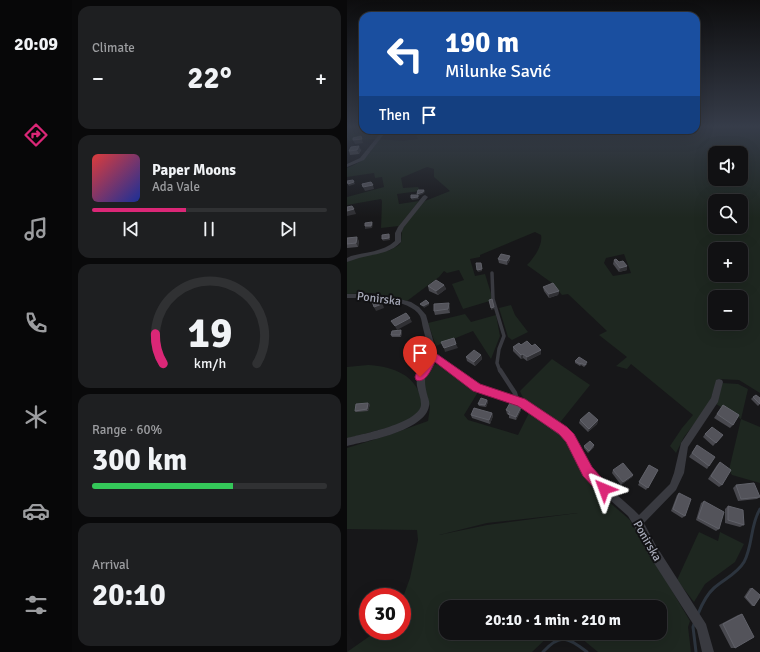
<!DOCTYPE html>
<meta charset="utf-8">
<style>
body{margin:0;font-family:Signika,sans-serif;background:#1e1f21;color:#f1f3f6;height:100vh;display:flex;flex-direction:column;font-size:15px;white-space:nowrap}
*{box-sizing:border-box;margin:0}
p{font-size:13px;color:#9c9da0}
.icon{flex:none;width:22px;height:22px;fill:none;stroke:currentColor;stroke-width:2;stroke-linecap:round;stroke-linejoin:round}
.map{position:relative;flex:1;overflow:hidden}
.drawer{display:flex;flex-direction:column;gap:6px;padding:6px;background:#09090a;width:275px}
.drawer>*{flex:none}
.hud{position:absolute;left:12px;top:12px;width:341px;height:122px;border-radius:12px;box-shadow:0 4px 16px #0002,0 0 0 1px #303133;background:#1a4fa0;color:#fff;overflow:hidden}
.fabs{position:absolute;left:361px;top:146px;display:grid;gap:8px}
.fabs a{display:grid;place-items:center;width:40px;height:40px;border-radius:8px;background:#111113;box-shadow:0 4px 16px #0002,0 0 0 1px #303133;font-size:20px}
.speed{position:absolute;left:12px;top:588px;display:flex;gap:8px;font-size:20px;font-weight:700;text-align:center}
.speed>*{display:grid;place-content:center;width:52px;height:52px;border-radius:50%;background:#111113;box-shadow:0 4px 16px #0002,0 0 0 1px #303133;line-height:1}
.speed .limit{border:6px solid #d22;background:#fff;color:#111}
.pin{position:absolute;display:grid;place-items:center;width:34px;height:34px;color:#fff;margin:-41px -17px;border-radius:50% 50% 50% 0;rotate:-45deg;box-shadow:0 0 4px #0007}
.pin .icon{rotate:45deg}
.me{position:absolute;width:44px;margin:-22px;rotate:316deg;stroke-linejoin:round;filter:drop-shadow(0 0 3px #0008)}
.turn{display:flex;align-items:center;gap:14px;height:84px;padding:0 20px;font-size:18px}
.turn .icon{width:52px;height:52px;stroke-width:2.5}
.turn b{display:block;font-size:28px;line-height:34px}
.then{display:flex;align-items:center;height:38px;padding:0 20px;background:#0003;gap:8px;font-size:15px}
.big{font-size:30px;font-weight:700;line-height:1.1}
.drawer .tile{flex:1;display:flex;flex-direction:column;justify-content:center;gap:6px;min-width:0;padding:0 14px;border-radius:12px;background:#1e1f21}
.drawer .dial{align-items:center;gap:0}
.dial svg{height:104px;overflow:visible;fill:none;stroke:#303133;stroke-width:7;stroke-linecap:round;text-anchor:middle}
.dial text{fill:#f1f3f6;stroke:none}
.song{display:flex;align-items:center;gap:12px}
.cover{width:48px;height:48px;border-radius:6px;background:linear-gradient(135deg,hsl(0 70% 55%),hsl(230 70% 35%))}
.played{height:4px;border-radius:2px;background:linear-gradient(90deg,#db2777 40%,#303133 40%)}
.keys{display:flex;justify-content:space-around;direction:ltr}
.heat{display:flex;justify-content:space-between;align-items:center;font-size:22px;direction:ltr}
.charge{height:6px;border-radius:3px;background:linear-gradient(90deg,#34c759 60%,#303133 0)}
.trip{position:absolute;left:92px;top:600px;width:228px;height:40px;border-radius:12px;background:#111113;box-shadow:0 4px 16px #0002,0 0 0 1px #303133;font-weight:700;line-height:40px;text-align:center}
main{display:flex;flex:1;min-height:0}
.tab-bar{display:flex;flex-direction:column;width:72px;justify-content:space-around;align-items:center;background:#070708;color:#9c9da0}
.tab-bar .icon{width:28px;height:28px}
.tab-bar .current{color:#db2777}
.tab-bar b{font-size:18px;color:#f1f3f6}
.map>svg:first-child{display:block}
</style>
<main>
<nav class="tab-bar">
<b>20:09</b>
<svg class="icon current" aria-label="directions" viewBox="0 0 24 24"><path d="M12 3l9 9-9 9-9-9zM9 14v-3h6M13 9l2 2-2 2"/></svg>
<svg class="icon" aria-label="music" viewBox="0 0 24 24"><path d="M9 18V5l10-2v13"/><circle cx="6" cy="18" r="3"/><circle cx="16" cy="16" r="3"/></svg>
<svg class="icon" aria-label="phone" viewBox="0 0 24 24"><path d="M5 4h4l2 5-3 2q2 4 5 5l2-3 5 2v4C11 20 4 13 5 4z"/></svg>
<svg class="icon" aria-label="climate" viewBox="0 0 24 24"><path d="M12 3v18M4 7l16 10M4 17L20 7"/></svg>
<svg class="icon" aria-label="car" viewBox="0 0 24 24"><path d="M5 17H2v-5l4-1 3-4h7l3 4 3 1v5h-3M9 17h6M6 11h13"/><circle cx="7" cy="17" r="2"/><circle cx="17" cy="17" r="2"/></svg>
<svg class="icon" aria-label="filters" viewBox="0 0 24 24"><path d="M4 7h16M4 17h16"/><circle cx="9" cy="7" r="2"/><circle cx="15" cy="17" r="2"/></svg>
</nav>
<section class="drawer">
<div class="tile"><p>Climate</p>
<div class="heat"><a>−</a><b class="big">22°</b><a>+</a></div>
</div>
<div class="tile">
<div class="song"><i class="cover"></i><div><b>Paper Moons</b><p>Ada Vale</p></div></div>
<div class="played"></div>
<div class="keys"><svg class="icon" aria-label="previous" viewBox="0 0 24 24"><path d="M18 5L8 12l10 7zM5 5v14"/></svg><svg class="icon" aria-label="pause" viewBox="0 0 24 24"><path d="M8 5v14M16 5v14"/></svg><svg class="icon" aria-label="next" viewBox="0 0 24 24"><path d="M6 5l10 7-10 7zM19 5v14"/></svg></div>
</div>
<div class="tile dial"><svg viewBox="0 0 100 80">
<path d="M14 69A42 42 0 1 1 86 69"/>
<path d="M14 69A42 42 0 0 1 8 46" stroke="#db2777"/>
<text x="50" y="56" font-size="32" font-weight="700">19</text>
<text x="50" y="72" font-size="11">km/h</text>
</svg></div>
<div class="tile"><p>Range · 60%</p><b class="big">300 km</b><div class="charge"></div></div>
<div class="tile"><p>Arrival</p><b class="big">20:10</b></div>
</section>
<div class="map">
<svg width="413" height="652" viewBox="0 0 413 652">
<rect width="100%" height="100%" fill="#171719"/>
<g fill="#1e2720" fill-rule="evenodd">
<path d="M0 126H16V130H36L29 139 2 141 0 137Z"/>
<path d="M349 126H413V393L392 380 371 379 361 406 337 437 329 453 323 446 335 428 346 415 284 364 280 369 269 366 280 357 252 335 260 331 221 294 215 295 205 283 180 265C187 258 196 245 194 235L188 232 133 255V257L123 259 128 276 138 274 146 300 116 309 105 284 117 280 112 270 100 273 97 271 92 277 60 301 25 293 0 294V262L4 259 43 250 52 245 54 242 55 230 62 218 78 201 103 191 87 177V169L80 167 54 178 56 188 71 187 73 191 50 194 52 204 72 201 52 226 34 228 35 201 34 199 0 205V197L37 187 35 177 28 178 27 173 0 177V168C18 161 22 155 32 139L56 141 71 139 68 130H349ZM368 153H394V179H368ZM368 201H394V227H368ZM368 249H394V275H368ZM277 254 284 273 266 276 257 263 259 258ZM368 297H394V323H368Z"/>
<path d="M164 305 168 315 181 332 165 340 161 337 152 308Z"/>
<path d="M118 314 124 322 149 315 153 336 144 359 126 331 89 346 81 323Z"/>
<path d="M205 359 243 385 211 425 177 400 173 391Z"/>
<path d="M86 364 96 365 120 386 131 392 117 415 121 420 171 435 183 411 220 442 222 446 228 453 239 478 247 489 283 520 343 621 341 627 344 652H251L234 638 224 633H313V607H99V633H205L185 652H0L30 631H55V600L63 578 71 540 70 530 0 529V448L42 435 81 421 83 407 76 380 82 368ZM231 513 140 525 92 535 140 523Z"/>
<path d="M21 365C42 366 66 373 73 395 77 410 71 414 59 422 53 426 43 427 36 429 24 432 12 435 0 439V367Z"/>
<path d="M375 383 391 384 401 389 394 419 413 427V483L385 475 382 470 394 419 369 404Z"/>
<path d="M352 532 371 541 373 532 397 544 388 562 358 584 347 602 330 580Z"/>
</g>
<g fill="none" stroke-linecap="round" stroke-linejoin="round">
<g stroke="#2c343e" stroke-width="3">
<path d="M351 614C355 604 359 595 367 588 377 579 390 574 397 562 406 546 403 525 413 509"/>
<path d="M347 624 346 627 349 652"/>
<path d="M196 652C213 633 221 637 240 652"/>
</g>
<path stroke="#393a40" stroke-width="3.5" d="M145 273 146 299 157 336 152 349 150 363 153 371"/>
<path stroke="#393a40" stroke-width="4.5" d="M153 370 168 393 170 400"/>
<g fill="#393a40" fill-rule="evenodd">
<path d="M36 130H40L17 160 0 167V164L13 158Z"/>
<path d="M78 195 81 197 57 227 54 233V242C43 254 26 254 12 258 8 259 4 261 0 262V258L4 256C18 252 36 252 48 241V233L51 227 76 196Z"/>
<path d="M0 294H19L41 296 64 302 72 307 79 315 90 354 131 385 177 399 226 435 243 469 251 478 287 510 292 515 323 484 327 473 334 443 364 398 369 380 372 379 375 380 376 382 371 402 341 447 337 473 329 490 297 523 308 544 359 624 367 652H355L350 630 300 552 287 526 281 516 245 484 237 475 220 441 171 405 126 390 88 361C78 373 76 378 80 394 81 398 83 402 82 406 78 431 20 441 0 446V438C15 434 74 423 74 404 74 398 71 392 70 386 68 374 76 364 83 355 81 346 78 337 76 328 75 325 75 320 73 316 63 298 18 298 0 298Z"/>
</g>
</g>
<g fill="#48484e">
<path d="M14 150 12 154 3 155 2 151Z"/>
<path d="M0 238 12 241 11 247 0 248Z"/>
<path d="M163 256V260L160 265 152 263 151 259Z"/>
<path d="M267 260 280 266V270L272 272 266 264Z"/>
<path d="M97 285 99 289 91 295 82 291 81 286Z"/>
<path d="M196 287 212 291 211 295 202 298 197 291Z"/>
<path d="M103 307V313L88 315 87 311Z"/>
<path d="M55 332 54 337H45L44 335Z"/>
<path d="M174 345 185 346 194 350V354L180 361 176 358 174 359 166 351V347Z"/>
<path d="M134 355 135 359 128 366 120 361 119 357Z"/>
<path d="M228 361 240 364 237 367 234 365 233 366 228 363Z"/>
<path d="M406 397 413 398V404L411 406 404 399Z"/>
<path d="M140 400 141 402 139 407 132 406 131 404Z"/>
<path d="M23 404 21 411 9 412 8 411Z"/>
<path d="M376 405 386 425 383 428 367 418Z"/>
<path d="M174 407V410L169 420 162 418V415L160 414 159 410Z"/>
<path d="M145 413 146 416 143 424 125 418 124 415Z"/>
<path d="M233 420H251L250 424 241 432 232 423Z"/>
<path d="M358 434 376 435 366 446 356 437Z"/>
<path d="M350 445 362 466 360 469 342 457Z"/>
<path d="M237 446 247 447 241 453 237 448Z"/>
<path d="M373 462 375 485 372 487 361 479 370 465Z"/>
<path d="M302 465 311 470 299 490 291 485Z"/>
<path d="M266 470 286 475 285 477 274 485 265 473Z"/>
<path d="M389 485 413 497 410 499 391 501 386 488Z"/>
<path d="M332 493 338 516 335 518 324 511 330 495Z"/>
<path d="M357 501 372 529 369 531 349 520 354 503Z"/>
<path d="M381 506 397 525 393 527 378 523V509Z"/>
<path d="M403 588H405L407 606H405L397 597Z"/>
<path d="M395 614 388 648H384L372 625 391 615Z"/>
</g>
<g fill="#303034">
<path d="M48 130H50L49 135H43L41 132Z"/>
<path d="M14 136 16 143 8 144 6 140Z"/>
<path d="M12 146 14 150 12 154 10 150Z"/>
<path d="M7 182 8 184 2 186 1 184Z"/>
<path d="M26 185 27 189 18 191 16 187Z"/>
<path d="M77 190 78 192 76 194 71 196 70 194Z"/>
<path d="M71 197 72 199 65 200 64 198Z"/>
<path d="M7 209 9 214 0 216V211Z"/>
<path d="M25 222 26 224 25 228 18 229V226Z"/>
<path d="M42 234 43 236V240L36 241 35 239Z"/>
<path d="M10 237 12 241 11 247 9 243Z"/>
<path d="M163 256V260L160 265V261Z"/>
<path d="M280 266V270L272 272 273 268Z"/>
<path d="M135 269V271L131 272 130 270Z"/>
<path d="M97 285 99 289 91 295 89 291Z"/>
<path d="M212 291 211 295 202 298V294Z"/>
<path d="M35 302 37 308 29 311 27 307Z"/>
<path d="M82 303V305L77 308 76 306Z"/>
<path d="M102 303 103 307V313L101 309Z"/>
<path d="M147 307V309L144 310V308Z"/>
<path d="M63 318 65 322 50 330 48 326Z"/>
<path d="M54 330 55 332 54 337 53 335Z"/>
<path d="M109 344 111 348 98 352 97 348Z"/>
<path d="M194 350V354L180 361V357Z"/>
<path d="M176 354V358L174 359V355Z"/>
<path d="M134 355 135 359 128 366 127 362Z"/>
<path d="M140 400 141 402 139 407 138 405Z"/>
<path d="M21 403 23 404 21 411 20 409Z"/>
<path d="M174 407V410L169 420V417Z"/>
<path d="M145 413 146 416 143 424 142 420Z"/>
<path d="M251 420 250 424 241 432 242 429Z"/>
<path d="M247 445V447L241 453 242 451Z"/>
<path d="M286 475 285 477 274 485 276 482Z"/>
</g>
<g fill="#53535a" stroke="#606169">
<path d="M42 130H48V131L41 132Z"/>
<path d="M14 136 15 139 6 140V138Z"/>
<path d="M12 146 10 150 2 151 4 147Z"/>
<path d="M6 180 7 182 1 184 0 181Z"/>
<path d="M24 182 26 185 16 187 15 184Z"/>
<path d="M71 190H77L76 192 70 194Z"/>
<path d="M64 195H71V197L64 198Z"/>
<path d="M5 206 7 209 0 211V207Z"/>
<path d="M25 222 24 226H18V223Z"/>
<path d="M42 234V238L35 239V235Z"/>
<path d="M10 237 9 243 0 244V238Z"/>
<path d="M154 254 163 256 160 261 151 259Z"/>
<path d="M269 259 272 262 276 261 280 266 273 268 267 260Z"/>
<path d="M129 263H134L135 269 130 270Z"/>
<path d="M89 280 97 285 89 291 81 286Z"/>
<path d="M206 283 212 291 202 294 196 287Z"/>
<path d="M33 298 35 304 27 307 25 301Z"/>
<path d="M145 299 147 307 144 308 142 300Z"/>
<path d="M79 300 82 303 76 306 73 304Z"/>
<path d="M102 303 101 309 87 311V304Z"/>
<path d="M59 313 63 318 48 326 44 321Z"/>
<path d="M54 330 53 335H44L45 331Z"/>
<path d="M107 338 109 344 97 348 94 342Z"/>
<path d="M180 341 185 346 188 344 194 350 180 357 176 354 174 355 166 347 172 343 174 345Z"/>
<path d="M127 350 134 355 127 362 119 357Z"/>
<path d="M232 357 240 362 238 365 234 363 233 364 228 361Z"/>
<path d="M409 395 413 398V404L406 397Z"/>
<path d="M134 398 140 400 138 405 131 404Z"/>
<path d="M21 403 20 409 8 411 9 404Z"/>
<path d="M163 403 174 407 169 417 161 414 163 412 159 410Z"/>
<path d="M376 405 392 415 386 425 370 414Z"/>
<path d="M127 408 145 413 142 420 124 415Z"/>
<path d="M242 412 251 420 242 429 233 420Z"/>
<path d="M365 427 376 435 369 443 358 434Z"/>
<path d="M243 441 247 445 242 451 237 446Z"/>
<path d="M350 445 368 457 362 466 345 453Z"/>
<path d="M373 462 384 470 375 485 364 476Z"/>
<path d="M276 463 286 475 276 482 266 470Z"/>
<path d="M302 465 311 470 301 488 292 482Z"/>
<path d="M407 483 413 497 394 499 389 485Z"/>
<path d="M332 493 344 499 338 516 326 509Z"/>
<path d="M357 501 377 512 372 529 351 518Z"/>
<path d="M381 506 396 510 397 525 381 520Z"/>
<path d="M405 588 413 595V597L407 606 399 597Z"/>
<path d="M238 603 239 607H228Z"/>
<path d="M395 614 407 637 388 648 376 624Z"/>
</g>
<linearGradient id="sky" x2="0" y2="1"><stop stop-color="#0d0d0e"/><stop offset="0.58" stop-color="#363c49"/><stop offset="1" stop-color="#363c49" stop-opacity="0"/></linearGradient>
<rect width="413" height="218" fill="url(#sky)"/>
<path fill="#db2777" stroke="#8e194d" d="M87 352 133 384 178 399 220 427 227 434 245 467 261 485 263 489 261 493 257 495 252 493 236 476 219 442 212 434 171 406 126 391 88 362C84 369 79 384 69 380L68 377 69 374 83 353Z"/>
<g text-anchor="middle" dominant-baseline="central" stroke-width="4" stroke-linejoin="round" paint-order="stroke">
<g font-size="12" fill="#a8abba" stroke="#121214">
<text transform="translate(32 299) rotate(7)">Ponirska</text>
<text transform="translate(300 541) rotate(60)">Ponirska</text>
</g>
</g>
</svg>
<div class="fabs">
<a><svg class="icon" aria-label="sound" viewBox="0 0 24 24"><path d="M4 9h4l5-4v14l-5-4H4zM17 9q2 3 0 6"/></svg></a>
<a><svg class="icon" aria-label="search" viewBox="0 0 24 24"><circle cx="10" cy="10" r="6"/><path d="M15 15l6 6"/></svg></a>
<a>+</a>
<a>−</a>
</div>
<div class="speed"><div class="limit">30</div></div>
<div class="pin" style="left:73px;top:377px;background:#d93025"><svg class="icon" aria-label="arrive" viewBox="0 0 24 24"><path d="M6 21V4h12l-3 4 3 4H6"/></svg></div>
<svg class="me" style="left:257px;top:489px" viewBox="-20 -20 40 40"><path d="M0-17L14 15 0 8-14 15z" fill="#db2777" stroke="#fff" stroke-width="4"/></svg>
<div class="trip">20:10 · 1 min · 210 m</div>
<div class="hud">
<div class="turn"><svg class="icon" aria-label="left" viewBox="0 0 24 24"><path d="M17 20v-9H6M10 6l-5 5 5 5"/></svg><div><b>190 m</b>Milunke Savić</div></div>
<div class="then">Then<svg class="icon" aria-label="arrive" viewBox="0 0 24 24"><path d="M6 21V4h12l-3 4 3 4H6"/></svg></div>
</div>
</div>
</main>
